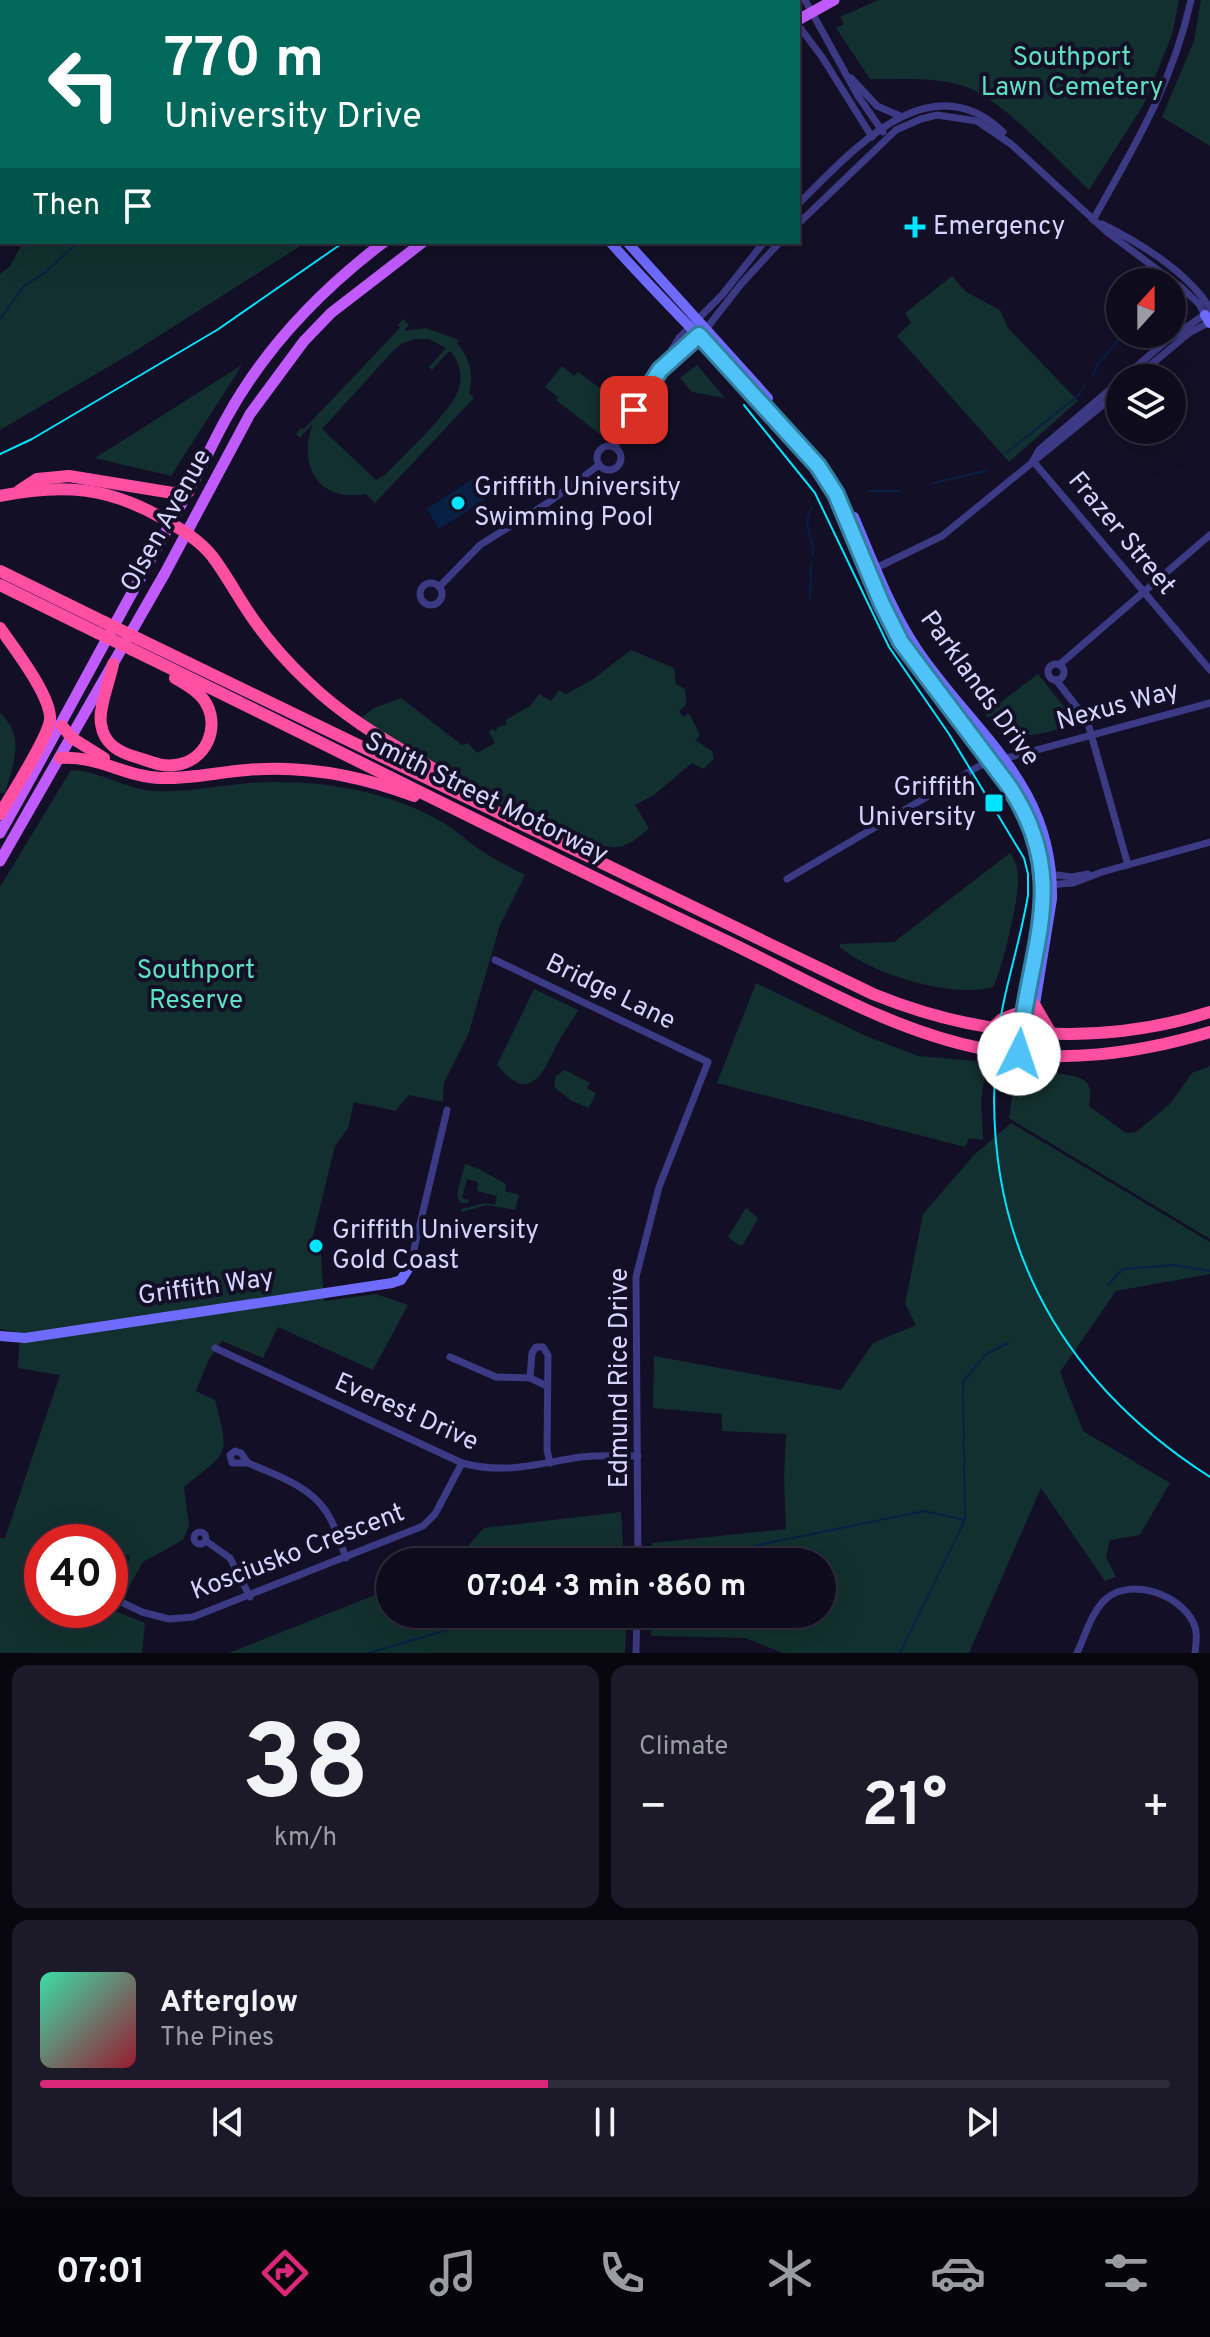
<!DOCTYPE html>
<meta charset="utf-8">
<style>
body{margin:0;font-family:Overpass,sans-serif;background:#1c1929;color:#f1f3f6;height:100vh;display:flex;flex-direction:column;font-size:30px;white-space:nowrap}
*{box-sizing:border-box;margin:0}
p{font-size:26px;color:#9b9ba3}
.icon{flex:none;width:44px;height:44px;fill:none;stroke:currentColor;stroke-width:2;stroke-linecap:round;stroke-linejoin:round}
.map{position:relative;height:1653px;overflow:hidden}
.drawer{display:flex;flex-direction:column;gap:12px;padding:12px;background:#08060f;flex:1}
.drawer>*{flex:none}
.guide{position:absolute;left:0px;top:0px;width:800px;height:244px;box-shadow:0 8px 32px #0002,0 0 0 2px #2e2b3b;background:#00695c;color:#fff;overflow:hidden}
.needle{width:52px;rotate:21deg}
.buttons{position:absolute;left:1106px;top:268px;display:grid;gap:16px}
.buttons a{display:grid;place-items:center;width:80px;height:80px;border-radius:50%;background:#0e0b1c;box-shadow:0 8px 32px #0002,0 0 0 2px #2e2b3b;font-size:40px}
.speed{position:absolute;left:24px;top:1524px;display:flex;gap:16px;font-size:40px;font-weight:700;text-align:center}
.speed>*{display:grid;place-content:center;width:104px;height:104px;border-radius:50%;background:#0e0b1c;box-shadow:0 8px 32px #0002,0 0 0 2px #2e2b3b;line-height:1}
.speed .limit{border:12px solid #d22;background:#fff;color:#111}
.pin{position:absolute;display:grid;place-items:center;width:68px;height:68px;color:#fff;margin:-34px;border-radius:16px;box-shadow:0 4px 12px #0006}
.me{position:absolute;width:88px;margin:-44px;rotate:4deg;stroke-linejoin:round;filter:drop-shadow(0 0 6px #0008)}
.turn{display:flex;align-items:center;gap:28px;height:168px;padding:0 32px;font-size:36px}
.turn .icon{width:104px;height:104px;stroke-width:2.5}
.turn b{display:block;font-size:56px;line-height:68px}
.then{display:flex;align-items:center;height:76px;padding:0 32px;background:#0003;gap:16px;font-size:30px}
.big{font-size:60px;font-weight:700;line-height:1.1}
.drawer .widget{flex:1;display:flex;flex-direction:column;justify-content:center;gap:12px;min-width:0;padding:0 28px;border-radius:16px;background:#1c1929}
.drawer .dial{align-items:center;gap:0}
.dial b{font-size:104px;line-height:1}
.song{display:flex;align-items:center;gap:24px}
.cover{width:96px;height:96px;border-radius:12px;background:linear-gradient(135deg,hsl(160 70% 55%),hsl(350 70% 35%))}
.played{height:8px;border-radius:4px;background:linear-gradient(90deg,#db2777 45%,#2e2b3b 45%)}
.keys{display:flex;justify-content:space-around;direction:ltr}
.heat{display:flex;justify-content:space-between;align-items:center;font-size:44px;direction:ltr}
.drawer .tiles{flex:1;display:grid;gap:12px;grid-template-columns:1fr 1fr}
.widget:last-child{grid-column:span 2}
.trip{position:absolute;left:376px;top:1548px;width:460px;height:80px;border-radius:40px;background:#0e0b1c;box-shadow:0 8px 32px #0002,0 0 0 2px #2e2b3b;font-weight:700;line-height:80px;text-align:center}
.menu{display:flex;height:128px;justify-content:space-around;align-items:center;background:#06040b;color:#9b9ba3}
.menu .icon{width:56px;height:56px}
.menu .active{color:#db2777}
.menu b{font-size:36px;color:#f1f3f6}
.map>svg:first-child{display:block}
</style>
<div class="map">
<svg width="1210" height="1653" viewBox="0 0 1210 1653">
<rect width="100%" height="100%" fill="#130f26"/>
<g fill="#12302f" fill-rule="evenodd">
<path d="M167 0H445L446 2H165Z"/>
<path d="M878 0H1179L1172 35 1144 104 1089 190C1061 164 1002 100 969 88 938 76 903 80 870 79L836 28 844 24 840 17Z"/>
<path d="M1201 0H1210V146L1162 117 1194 41Z"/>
<path d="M23 242H307L132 353 0 430V274L10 266Z"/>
<path d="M952 276 966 292 1000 310 1008 328 1078 401 1009 462 897 336 911 323 905 313Z"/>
<path d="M403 319 409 325 404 331 426 328 459 340 457 343C470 358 474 374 469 393L474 398 375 503 366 494C318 503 297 465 313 423L300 438 296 434 301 428 304 429 400 328 398 325ZM416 339H429L446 348 429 367 432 370 449 351 452 353C459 363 463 375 459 388 454 410 403 455 386 474L376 480 322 429 393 351 403 343Z"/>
<path d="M242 365 171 476 95 458Z"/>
<path d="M697 365 725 398 692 392 680 378Z"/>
<path d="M562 366 574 376 578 372 624 406 601 435 556 400 558 397 545 387Z"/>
<path d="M631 650 674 668 676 684 685 689 686 705 679 711 683 717 689 713 700 735 695 740 712 751 714 759 703 769 692 763 654 795 635 805 649 828C640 836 631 845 618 847 564 852 410 751 361 718L374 708 401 698 462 745 468 743 477 753 495 743 489 732 492 729 496 731 498 727 506 725V720L530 706 539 694 551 701 559 690 566 694 592 680Z"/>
<path d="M1038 674 1078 724C1042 733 1011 748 985 714Z"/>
<path d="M0 713C26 737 13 765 5 793H0Z"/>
<path d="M71 770C101 771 125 789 154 791 195 793 235 781 277 782 335 782 397 794 447 825 460 833 470 844 482 851 495 860 510 867 525 875L500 925 468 1035 444 1083 443 1102 409 1095 395 1111 354 1102 348 1128 335 1146 312 1240 321 1254 324 1301 376 1294 408 1305 373 1370 278 1327 263 1358 222 1341 209 1359 196 1391 215 1400C230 1458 229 1450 184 1487L189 1526 183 1540 143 1562 126 1592 121 1590 130 1556 125 1554 110 1569V1542H42V1610L110 1609 145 1623 142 1653H0V1538H5L60 1375 18 1368 20 1333 0 1329V887Z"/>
<path d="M1010 853C1015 860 1018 868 1018 877 1020 895 1002 971 993 987 952 999 871 974 840 947V944L894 942Z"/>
<path d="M756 983 866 1036 918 1056 976 1061 985 1071 981 1102 983 1140 969 1138 965 1147 717 1083Z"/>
<path d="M534 989 578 1010C573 1020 566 1029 562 1036 545 1063 535 1111 497 1065Z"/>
<path d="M1210 1066V1239L1009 1118 1016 1071C1031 1073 1076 1071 1086 1082 1093 1089 1090 1098 1089 1106L1126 1133 1136 1132 1170 1104 1192 1073Z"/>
<path d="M565 1070 590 1083 587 1088 596 1093 589 1108 572 1101 554 1087 556 1076Z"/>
<path d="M1011 1123 1210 1242V1274L1116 1291 1060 1372 1083 1431 1170 1483 1140 1535 1110 1540 1106 1557 1116 1577 1105 1581 1041 1488 969 1653H783L745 1638 651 1636 652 1614H822V1562H652V1543L786 1529 784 1477 786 1434 722 1431V1414L653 1408 654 1356 841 1390 873 1343 916 1325 905 1304 923 1214 974 1155Z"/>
<path d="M465 1164 479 1169 506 1184 505 1191 519 1195 515 1210 487 1205 462 1212 461 1209 485 1203 495 1205 497 1196 477 1191 478 1182 467 1179 462 1198 469 1200 468 1203H460L457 1194Z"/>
<path d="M746 1208 758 1218 743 1245 740 1246 728 1237Z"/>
<path d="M621 1512 624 1562H447L457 1555 458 1557 484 1528Z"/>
<path d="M390 1589V1614H627L625 1653H229Z"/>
</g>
<path fill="#0a1f44" d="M474 478 489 497 439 529 427 509Z"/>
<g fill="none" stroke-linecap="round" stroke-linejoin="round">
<g stroke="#0a1f44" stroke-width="2">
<path d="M335 2 338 0"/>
<path d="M0 319 24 286 46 272 78 242"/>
<path d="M1093 375 1097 365 1122 336"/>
<path d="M1006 453 1078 396 1084 387"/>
<path d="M933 483 985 471"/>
<path d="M869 491H900"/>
<path d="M812 507C800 529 815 535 813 555"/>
<path d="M810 598 811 563"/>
<path d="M1108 1285 1123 1269 1174 1265 1210 1271"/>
<path d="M676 1562 924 1511 965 1520"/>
<path d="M369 1653 464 1625 529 1619 540 1614"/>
<path d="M900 1653 965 1520 963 1382 986 1354 1008 1343"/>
</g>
<g stroke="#3d3a85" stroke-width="7">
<path d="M805 0 858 96 883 132"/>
<path d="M798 25 822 57 872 137"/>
<path d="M0 56 2 57"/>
<path d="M851 78 877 106 900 116"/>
<path d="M798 204C850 154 928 60 1003 132"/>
<path d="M1093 220C1135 145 1172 85 1191 0"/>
<path d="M798 224 896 130 921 119 937 115 977 121 1011 144 1107 232 1182 288 1199 304 1205 315"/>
<path d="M1102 224C1140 243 1187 272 1210 308"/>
<path d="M670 360 706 329 742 283 780 242"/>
<path d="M1123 378 1165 342 1207 313"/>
<path d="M1135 378 1189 333 1210 322"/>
<circle cx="609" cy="458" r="12"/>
<path d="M615 447 623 427 679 338 722 295 764 242"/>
<path d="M1033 461 1210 670"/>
<path d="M1033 461 1039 450 1120 381"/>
<path d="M874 569 942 536 1120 391"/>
<circle cx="431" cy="594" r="11"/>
<path d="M439 587 480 545 549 502 599 465"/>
<circle cx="1056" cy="672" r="8"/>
<path d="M1059 665 1210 535"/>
<path d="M1056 680 1087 720 1128 865"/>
<path d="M1049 874 1072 877 1088 874"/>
<path d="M787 879 981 765 1210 703"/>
<path d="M1047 885 1073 883 1102 872 1210 842"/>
<path d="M495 960 708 1062 659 1187 636 1277 638 1562"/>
<path d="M410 1266 447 1110"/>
<path d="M215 1348 462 1463C506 1475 538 1463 581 1457 600 1455 619 1456 638 1456"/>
<path d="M450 1357 496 1377 530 1378 547 1386"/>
<path d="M530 1378 532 1353 536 1347H543L548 1355 547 1450 550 1463"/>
<path d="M235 1451 241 1453 248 1463H232L230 1455Z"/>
<path d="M248 1463C275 1475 308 1485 325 1510 335 1524 340 1542 346 1558"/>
<circle cx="200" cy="1538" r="6"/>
<path d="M206 1541 230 1558 250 1597"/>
<path d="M117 1600 142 1612 169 1619 193 1617 423 1526 435 1514 462 1463"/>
<path d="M636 1653 637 1614"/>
<path d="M1077 1653C1085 1636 1092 1610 1107 1598 1132 1578 1179 1594 1193 1622 1198 1631 1196 1643 1195 1653"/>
</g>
<g stroke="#6f6bff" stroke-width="10">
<path d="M460 0V2"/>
<path d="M91 2 93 0"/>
<path d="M0 169 2 167"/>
<path d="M610 242C652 289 697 334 741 380 770 410 803 441 826 477 854 521 869 575 890 623L901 642C951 723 1047 795 1044 898 1043 931 1033 961 1026 993 1021 1013 1021 1033 1019 1054"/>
<path d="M627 242 768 398"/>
<path d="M1205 315 1210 323"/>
<path d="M854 517C873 561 890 609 917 649 975 735 1054 783 1052 899L1027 1054"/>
<path d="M0 1336 25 1338 392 1283 401 1280 410 1266"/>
</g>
<g stroke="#c25bff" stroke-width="11">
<path d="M792 2 795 0"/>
<path d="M798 20 834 0"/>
<path d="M0 833C62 724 120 612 182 503 199 475 211 445 227 417 265 348 322 289 384 242"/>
<path d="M0 861 165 573 250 414 304 341 331 313 423 242"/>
</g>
<g stroke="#ff4fa3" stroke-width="12">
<path d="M20 490 37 479 69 476 173 493 189 491"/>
<path d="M0 496C62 483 109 487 164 519 182 530 199 540 212 556 228 577 240 601 256 623 271 644 289 664 308 682 357 730 419 757 475 795"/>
<path d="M0 571 104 622"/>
<path d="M0 585 98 633"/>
<path d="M0 628C14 648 52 697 50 720 48 738 11 795 0 814"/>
<path d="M139 639 873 994C981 1038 1098 1048 1210 1012"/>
<path d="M133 650C328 745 521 844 718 937 805 978 888 1030 984 1049 1061 1064 1136 1054 1210 1032"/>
<path d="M113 664C110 681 98 708 101 724 104 745 120 753 139 758 151 762 163 767 175 765 206 762 222 726 204 700 197 690 185 684 175 678"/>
<path d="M62 726 72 738 104 758"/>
<path d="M60 758C97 755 126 777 161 778 190 779 219 772 247 770 304 765 361 776 414 796"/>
<path d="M1034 1004 1052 1035"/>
<path d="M991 1029 1002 1019 1023 1011"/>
</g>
<g stroke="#00e5ff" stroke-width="2">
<path d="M744 405 815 493 889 647 949 734 1024 858 1028 874V895C1020 945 1002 993 997 1044 978 1230 1054 1377 1210 1477"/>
<path d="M0 454 32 439 217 330 344 242"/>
</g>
<g stroke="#ff4fa3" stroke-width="12">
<path d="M104 622 139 639"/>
<path d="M98 633 133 650"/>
</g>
</g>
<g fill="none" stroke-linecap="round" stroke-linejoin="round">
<g stroke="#337fa1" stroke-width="20">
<path id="route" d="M634 410 660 370 699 335 818 466 836 494 882 604 901 642 1009 786C1074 883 1026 952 1019 1054"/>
</g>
<use href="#route" stroke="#4fc3f7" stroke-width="14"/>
</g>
<g fill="#00e5ff" stroke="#130f26" stroke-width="3">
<path d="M911 215h8v8h8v8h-8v8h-8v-8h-8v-8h8z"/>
<circle cx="458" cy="503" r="8"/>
<rect x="984" y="793" width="20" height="20" rx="4"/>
<circle cx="316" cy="1246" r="8"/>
</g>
<g text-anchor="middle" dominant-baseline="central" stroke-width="8" stroke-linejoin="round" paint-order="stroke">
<g font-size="26" fill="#5fe0c0" stroke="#130f26">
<text x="1072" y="58">Southport<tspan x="1072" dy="30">Lawn Cemetery</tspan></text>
<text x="196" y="971">Southport<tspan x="196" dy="30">Reserve</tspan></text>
</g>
<g font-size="26" fill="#d9d4ff" stroke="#130f26" text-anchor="start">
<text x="933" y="227">Emergency</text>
<text x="474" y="488">Griffith University<tspan x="474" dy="30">Swimming Pool</tspan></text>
<text x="976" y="788" text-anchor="end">Griffith<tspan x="976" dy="30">University</tspan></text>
<text x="332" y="1231">Griffith University<tspan x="332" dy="30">Gold Coast</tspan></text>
</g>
<g font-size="26" fill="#d9d4ff" stroke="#130f26">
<text transform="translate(167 521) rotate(-61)">Olsen Avenue</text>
<text transform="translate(1121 534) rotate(50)">Frazer Street</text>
<text transform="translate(979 689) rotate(54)">Parklands Drive</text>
<text transform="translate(1118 707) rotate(-15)">Nexus Way</text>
<text transform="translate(486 799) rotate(26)">Smith Street Motorway</text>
<text transform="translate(610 993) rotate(26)">Bridge Lane</text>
<text transform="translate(206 1288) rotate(-8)">Griffith Way</text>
<text transform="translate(620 1378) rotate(-90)">Edmund Rice Drive</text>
<text transform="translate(406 1413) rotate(24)">Everest Drive</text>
<text transform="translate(298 1553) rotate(-21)">Kosciusko Crescent</text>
</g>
</g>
</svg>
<div class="buttons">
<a><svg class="needle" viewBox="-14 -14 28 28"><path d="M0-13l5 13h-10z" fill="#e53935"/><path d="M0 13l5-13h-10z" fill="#9b9ba3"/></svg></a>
<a><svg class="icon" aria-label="layers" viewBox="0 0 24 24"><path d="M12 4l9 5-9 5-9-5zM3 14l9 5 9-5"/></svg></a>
</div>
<div class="speed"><div class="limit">40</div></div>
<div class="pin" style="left:634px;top:410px;background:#d93025"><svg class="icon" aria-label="arrive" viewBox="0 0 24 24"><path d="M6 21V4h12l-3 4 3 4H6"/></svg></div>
<svg class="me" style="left:1019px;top:1054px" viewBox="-20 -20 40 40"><circle r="19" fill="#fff"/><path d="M0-13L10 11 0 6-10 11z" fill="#4fc3f7"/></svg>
<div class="trip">07:04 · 3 min · 860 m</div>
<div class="guide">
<div class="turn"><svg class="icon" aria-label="left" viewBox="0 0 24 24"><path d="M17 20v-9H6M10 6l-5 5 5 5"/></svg><div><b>770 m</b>University Drive</div></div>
<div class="then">Then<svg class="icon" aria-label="arrive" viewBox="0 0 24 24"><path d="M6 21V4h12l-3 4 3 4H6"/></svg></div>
</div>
</div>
<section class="drawer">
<div class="tiles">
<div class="widget dial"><b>38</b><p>km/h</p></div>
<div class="widget"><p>Climate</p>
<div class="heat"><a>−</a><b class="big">21°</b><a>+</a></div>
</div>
<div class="widget">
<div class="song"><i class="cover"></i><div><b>Afterglow</b><p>The Pines</p></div></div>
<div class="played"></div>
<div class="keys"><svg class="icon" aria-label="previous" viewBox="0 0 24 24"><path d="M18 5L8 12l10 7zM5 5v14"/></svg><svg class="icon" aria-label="pause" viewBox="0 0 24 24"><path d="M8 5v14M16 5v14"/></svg><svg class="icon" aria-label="next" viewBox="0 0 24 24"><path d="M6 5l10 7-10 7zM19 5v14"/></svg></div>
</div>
</div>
</section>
<nav class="menu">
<b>07:01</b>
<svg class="icon active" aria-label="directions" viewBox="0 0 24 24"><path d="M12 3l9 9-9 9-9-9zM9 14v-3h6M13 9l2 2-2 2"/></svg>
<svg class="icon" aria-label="music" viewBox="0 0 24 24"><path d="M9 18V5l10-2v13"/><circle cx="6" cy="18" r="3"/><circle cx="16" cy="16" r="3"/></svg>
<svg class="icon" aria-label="phone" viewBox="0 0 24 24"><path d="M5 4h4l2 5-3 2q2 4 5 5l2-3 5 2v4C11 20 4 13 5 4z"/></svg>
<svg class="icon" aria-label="climate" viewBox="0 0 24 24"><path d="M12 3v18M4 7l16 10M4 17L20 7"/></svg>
<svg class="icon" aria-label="car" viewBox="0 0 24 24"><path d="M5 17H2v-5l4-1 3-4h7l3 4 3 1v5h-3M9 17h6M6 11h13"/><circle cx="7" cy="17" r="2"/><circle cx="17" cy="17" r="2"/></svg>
<svg class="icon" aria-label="filters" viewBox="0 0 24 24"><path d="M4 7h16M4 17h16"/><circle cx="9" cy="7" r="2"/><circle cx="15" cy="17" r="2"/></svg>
</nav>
